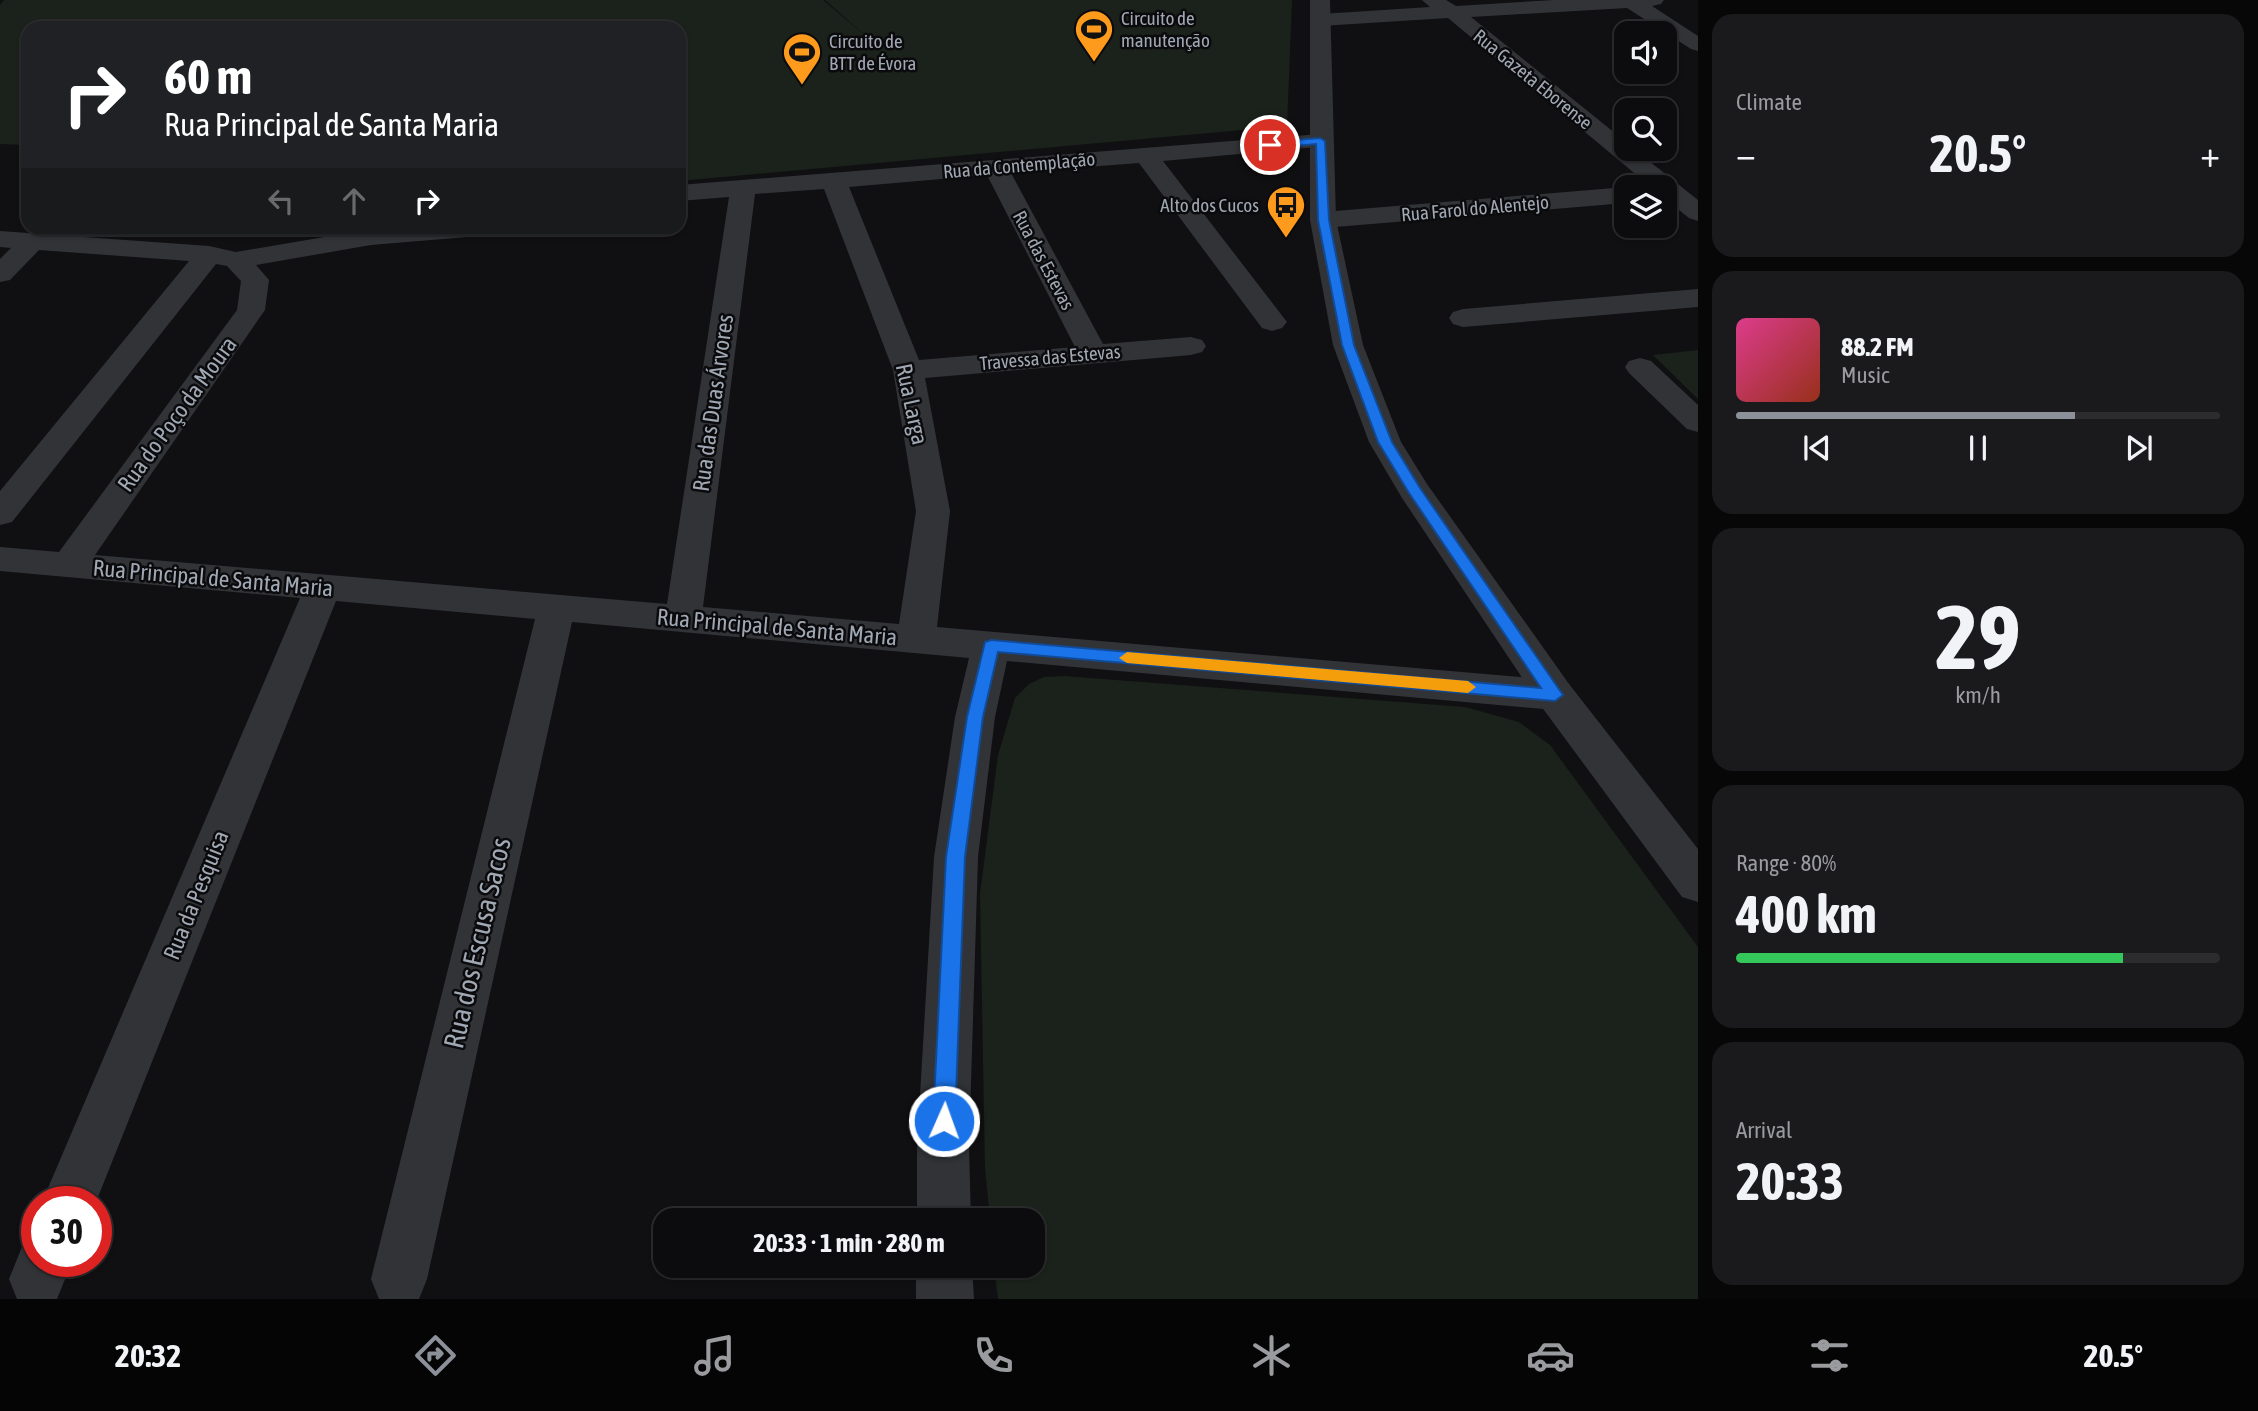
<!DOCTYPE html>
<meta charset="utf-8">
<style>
body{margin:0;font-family:"Asap Condensed",sans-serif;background:#1a1a1c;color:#f1f3f6;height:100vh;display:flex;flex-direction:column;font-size:26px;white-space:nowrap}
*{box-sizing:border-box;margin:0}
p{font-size:23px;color:#9a9b9e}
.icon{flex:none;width:38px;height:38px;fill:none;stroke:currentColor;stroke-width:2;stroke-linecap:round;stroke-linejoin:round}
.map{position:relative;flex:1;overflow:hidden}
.details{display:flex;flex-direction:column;gap:14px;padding:14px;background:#070708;width:560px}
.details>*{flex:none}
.hud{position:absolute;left:21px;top:21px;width:665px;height:214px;border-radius:21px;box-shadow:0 2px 5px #0004,0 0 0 2px #2c2c2e;background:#202124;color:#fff;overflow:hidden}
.buttons{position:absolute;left:1614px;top:21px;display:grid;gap:14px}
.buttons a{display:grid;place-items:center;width:63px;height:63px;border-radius:14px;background:#0c0c0e;box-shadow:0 2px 5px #0004,0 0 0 2px #2c2c2e;font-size:35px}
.speed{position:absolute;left:21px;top:1186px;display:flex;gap:14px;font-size:35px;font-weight:700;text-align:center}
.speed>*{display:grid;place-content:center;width:91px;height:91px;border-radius:50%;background:#0c0c0e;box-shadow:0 2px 5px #0004,0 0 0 2px #2c2c2e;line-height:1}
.speed .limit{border:10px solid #d22;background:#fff;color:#111}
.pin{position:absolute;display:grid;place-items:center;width:60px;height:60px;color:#fff;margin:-30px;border:4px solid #fff;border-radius:50%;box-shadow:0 2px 7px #0007}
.me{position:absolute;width:77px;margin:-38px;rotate:2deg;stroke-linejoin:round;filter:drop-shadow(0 0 5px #0008)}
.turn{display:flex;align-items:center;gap:24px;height:147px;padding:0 28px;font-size:32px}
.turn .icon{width:91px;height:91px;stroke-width:2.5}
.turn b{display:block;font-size:49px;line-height:60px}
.lanes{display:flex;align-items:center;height:66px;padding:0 28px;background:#0003;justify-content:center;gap:35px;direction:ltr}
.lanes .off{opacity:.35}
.big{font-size:52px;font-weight:700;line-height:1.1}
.details .widget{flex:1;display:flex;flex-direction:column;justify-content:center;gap:10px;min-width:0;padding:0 24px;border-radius:21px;background:#1a1a1c}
.details .dial{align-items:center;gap:0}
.dial b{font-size:91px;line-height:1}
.song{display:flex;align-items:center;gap:21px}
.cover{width:84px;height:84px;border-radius:10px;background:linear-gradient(135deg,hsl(330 70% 55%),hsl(10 70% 35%))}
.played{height:7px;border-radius:4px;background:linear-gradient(90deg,#8c9099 70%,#2c2c2e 70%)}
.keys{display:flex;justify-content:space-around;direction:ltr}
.heat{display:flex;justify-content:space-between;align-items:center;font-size:38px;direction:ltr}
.charge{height:10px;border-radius:5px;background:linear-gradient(90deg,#34c759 80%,#2c2c2e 0)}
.trip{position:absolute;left:653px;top:1208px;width:392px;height:70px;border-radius:21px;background:#0c0c0e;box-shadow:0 2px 5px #0004,0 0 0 2px #2c2c2e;font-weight:700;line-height:70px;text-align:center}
.menu{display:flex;height:112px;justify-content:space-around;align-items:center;background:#050506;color:#9a9b9e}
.menu .icon{width:49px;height:49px}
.menu .selected{color:#8c9099}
.menu b{font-size:32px;color:#f1f3f6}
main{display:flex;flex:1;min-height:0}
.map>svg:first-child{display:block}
</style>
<main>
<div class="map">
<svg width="1698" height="1299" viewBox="0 0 1698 1299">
<rect width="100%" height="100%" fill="#101012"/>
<g fill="#1a221b">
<path d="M4 0H823L868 38 825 0H1292L1287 126 679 181V28H28V145L0 144V5Z"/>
<path d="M1698 350V399L1653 355Z"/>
<path d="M1064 676 1465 707 1519 722 1550 745 1698 947V1299H998L994 1265H1032V1220H990L985 1168 980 894 998 755 1015 698 1029 684 1044 677Z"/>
</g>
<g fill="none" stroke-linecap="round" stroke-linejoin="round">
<g fill="#313337" fill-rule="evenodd">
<path d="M1422 0H1446L1456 6 1554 0H1664L1661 4 1652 6 1698 36V51L1691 49 1627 8 1471 17 1626 142V149H1634L1698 200V221L1689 218 1664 198V187H1651L1448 18 1321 26 1314 24 1311 20 1314 16 1321 14 1430 7Z"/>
<path d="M1320 134 1328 136 1332 141 1328 146 1163 161 1287 322 1282 328 1272 331 1262 328 1139 163 1011 173 1103 344 1191 337 1202 340 1206 346 1202 352 1191 355 925 378 950 511 937 627 1555 680 1569 684 1575 695 1569 706 1555 710 1007 661 995 717 978 857 969 1147 971 1220H917V1147L934 857 955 717 969 658 572 622 427 1279 419 1299H379L371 1279 535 619 336 601 96 1202H42L300 598 0 571V547L59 552 237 310 241 281 227 266 216 264 12 522 0 525V491L189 261 39 250 10 280 0 282V259L11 248 0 247V231L209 246 236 252 371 229 492 228 488 234 479 236 371 245 256 265 269 280 265 310 95 555 667 604 729 197 679 201V185ZM987 175 1075 347 919 360 849 187ZM824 189 893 370 916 511 899 624 703 607 755 194Z"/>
<path d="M1626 187V203L1323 228 1314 226 1310 220 1314 214 1323 212Z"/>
<path d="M1698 289V307L1463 327 1453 324 1449 318 1453 312 1463 309Z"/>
<path d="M1640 358 1651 361 1698 405V432L1687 429 1629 373 1625 367 1629 361Z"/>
<path d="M37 1237V1262H72L57 1299H17L9 1279 24 1242Z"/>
<path d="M916 1265H972L974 1299H916Z"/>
</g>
<path fill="#313337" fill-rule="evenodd" d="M1310 0H1330L1336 220 1363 345 1401 442 1427 484 1569 684 1698 849V902L1682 897 1541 706 1402 498 1369 442 1333 345 1310 220Z"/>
</g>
<path fill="#1a73e8" stroke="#114b97" stroke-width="2" d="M1320 138 1325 141 1329 220 1354 345 1392 442 1420 488 1563 695 1555 701 998 652 983 717 965 857 955 1121 952 1128 944 1132 937 1128 933 1121 946 857 967 717 985 642 991 640 1541 688 1409 493 1378 442 1342 345 1318 220 1316 144 1270 148 1266 145 1270 142Z"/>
<path fill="#f59e0b" d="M1127 652 1468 681 1476 687 1468 693 1127 663 1119 658Z"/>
<defs>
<g id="stadium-pin" transform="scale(2.0125)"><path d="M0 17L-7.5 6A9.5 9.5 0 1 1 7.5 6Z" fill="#fe9b1c" stroke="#0b0b0d"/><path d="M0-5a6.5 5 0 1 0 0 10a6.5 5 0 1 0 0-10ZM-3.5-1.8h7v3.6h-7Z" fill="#111"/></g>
<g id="bus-pin" transform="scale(2.0125)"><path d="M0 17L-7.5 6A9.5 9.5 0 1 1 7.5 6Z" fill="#fe9b1c" stroke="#0b0b0d"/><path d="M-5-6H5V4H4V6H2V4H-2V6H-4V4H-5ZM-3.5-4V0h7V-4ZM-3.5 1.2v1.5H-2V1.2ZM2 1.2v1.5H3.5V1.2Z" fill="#111"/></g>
</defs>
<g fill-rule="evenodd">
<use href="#stadium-pin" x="1094" y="29"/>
<use href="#stadium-pin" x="802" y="52"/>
<use href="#bus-pin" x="1286" y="205"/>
</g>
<g text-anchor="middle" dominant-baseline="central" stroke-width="5" stroke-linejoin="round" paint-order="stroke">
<g font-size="19" fill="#a0a8b4" stroke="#0b0b0d" text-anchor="start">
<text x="1121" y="18">Circuito de<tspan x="1121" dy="22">manutenção</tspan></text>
<text x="829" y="41">Circuito de<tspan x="829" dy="22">BTT de Évora</tspan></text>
<text x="1259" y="205" text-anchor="end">Alto dos Cucos</text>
</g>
<g font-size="19" fill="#a0a8b4" stroke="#0b0b0d">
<text transform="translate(1533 79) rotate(39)">Rua Gazeta Eborense</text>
<text transform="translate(1019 165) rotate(-5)">Rua da Contemplação</text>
<text transform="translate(1475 208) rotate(-5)">Rua Farol do Alentejo</text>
<text transform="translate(1044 260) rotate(62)">Rua das Estevas</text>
<text transform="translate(1050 357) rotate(-5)">Travessa das Estevas</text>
</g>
<g font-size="23" fill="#a0a8b4" stroke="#0b0b0d">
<text transform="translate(713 403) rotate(-82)">Rua das Duas Árvores</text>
<text transform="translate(912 404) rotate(78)">Rua Larga</text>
<text transform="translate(177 414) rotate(-54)">Rua do Poço da Moura</text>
<text transform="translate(213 578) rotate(5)">Rua Principal de Santa Maria</text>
<text transform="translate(777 627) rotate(5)">Rua Principal de Santa Maria</text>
<text transform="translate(196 895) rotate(-68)">Rua da Pesquisa</text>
</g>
<g font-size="28" fill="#a0a8b4" stroke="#0b0b0d">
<text transform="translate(477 943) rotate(-77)">Rua dos Escusa Sacos</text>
</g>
</g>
</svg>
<div class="buttons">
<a><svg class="icon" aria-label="sound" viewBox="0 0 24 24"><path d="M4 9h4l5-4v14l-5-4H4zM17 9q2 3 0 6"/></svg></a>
<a><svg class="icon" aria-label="search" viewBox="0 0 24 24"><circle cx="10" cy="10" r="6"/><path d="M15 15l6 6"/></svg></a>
<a><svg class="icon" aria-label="layers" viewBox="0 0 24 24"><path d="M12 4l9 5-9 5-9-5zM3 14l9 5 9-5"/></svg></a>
</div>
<div class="speed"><div class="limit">30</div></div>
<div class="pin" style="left:1270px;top:145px;background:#d93025"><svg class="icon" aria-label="arrive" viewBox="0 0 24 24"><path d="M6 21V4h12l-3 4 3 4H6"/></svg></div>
<svg class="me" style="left:944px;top:1121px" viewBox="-20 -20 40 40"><circle r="17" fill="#1a73e8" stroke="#fff" stroke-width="3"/><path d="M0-11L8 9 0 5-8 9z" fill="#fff"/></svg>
<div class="trip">20:33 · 1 min · 280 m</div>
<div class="hud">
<div class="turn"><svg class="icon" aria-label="right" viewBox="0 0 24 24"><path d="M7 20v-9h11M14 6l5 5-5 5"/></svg><div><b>60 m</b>Rua Principal de Santa Maria</div></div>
<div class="lanes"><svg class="icon off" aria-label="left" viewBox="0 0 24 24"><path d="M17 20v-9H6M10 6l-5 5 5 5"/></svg><svg class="icon off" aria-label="ahead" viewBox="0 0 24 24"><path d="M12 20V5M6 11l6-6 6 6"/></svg><svg class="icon" aria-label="right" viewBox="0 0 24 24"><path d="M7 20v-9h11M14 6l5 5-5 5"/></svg></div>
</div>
</div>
<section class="details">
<div class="widget"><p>Climate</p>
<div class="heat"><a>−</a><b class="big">20.5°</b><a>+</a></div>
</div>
<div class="widget">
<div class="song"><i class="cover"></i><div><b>88.2 FM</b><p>Music</p></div></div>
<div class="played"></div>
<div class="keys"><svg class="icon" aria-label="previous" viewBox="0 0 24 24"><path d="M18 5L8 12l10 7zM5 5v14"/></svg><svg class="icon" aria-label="pause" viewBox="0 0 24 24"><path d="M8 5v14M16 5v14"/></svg><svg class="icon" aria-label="next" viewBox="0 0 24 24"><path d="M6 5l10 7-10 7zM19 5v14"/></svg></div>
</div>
<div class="widget dial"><b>29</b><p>km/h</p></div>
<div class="widget"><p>Range · 80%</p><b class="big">400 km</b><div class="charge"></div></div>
<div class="widget"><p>Arrival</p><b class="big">20:33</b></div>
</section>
</main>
<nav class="menu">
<b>20:32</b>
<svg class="icon selected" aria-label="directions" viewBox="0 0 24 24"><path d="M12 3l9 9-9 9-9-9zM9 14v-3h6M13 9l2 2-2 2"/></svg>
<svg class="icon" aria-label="music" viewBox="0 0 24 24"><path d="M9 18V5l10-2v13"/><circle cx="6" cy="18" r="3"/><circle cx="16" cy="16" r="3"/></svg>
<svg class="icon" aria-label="phone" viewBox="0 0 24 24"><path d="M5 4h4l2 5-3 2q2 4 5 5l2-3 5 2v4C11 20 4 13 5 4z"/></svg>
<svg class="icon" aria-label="climate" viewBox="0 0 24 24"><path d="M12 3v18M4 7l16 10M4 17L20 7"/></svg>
<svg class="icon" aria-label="car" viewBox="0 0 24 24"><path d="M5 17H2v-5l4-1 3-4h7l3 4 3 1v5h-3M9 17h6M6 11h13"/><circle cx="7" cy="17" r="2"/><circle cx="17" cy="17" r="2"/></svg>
<svg class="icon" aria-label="filters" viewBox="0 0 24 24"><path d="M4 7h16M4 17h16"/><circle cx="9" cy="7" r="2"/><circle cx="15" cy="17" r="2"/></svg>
<b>20.5°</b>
</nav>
